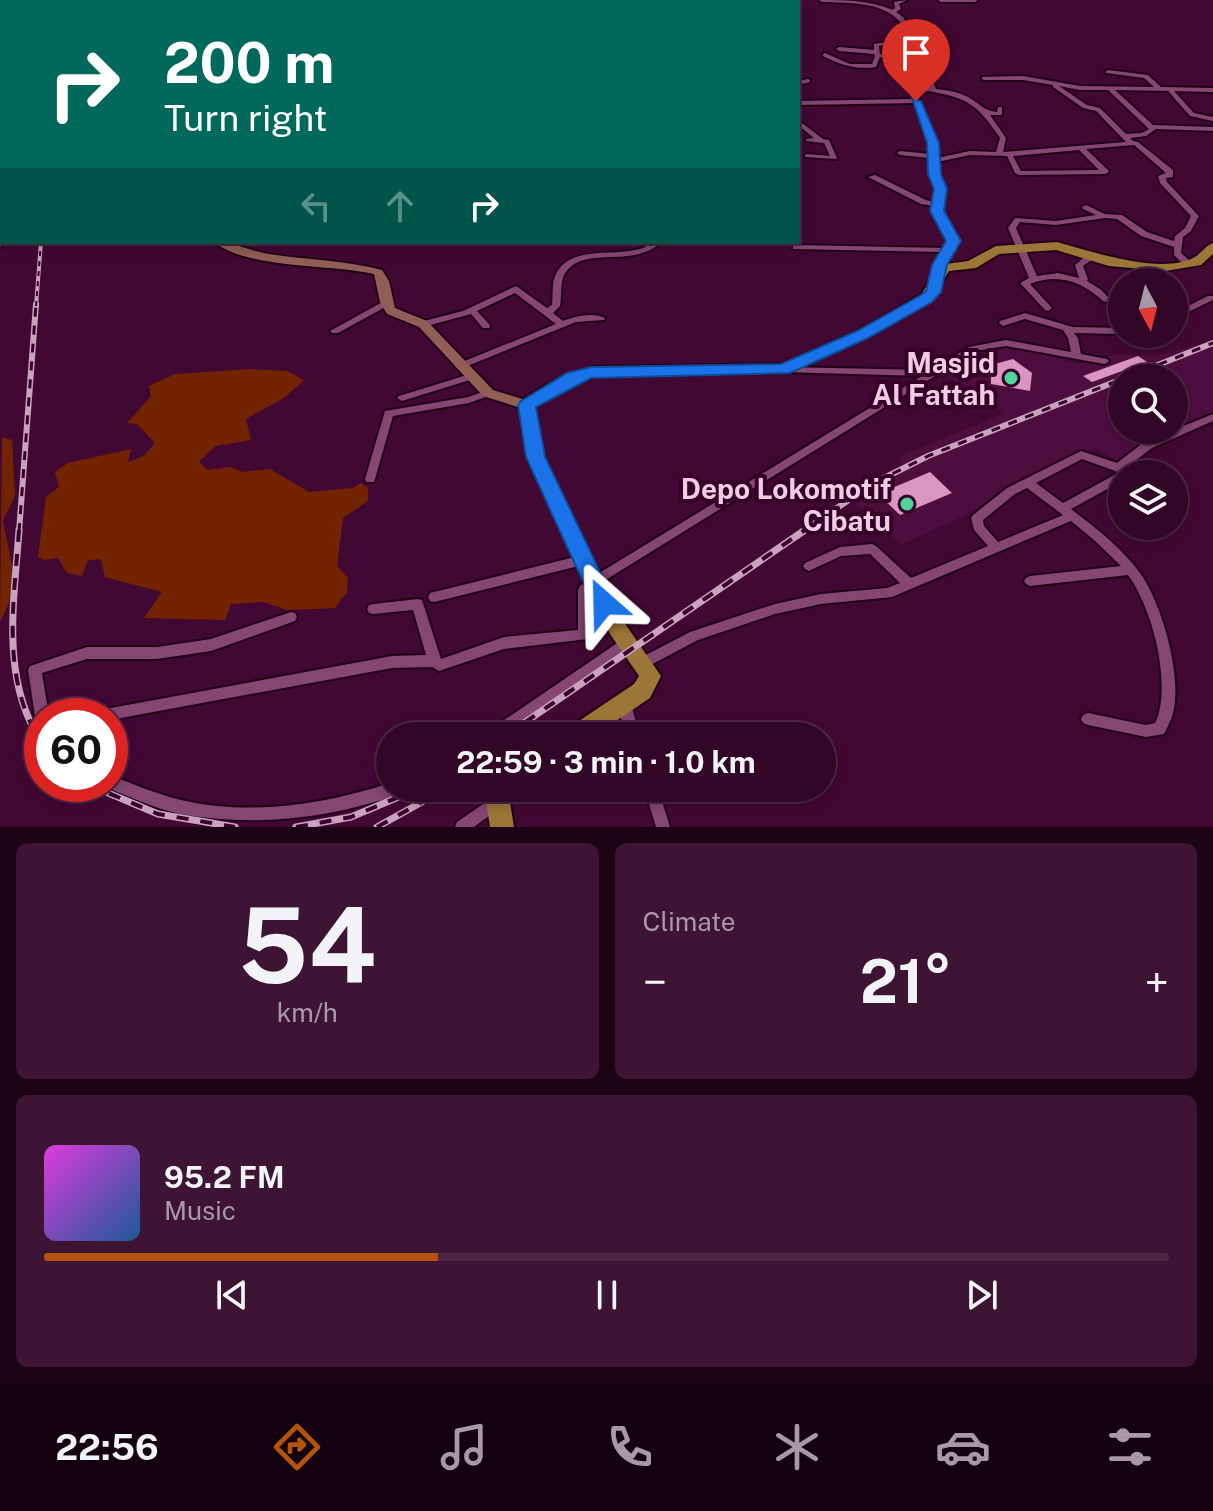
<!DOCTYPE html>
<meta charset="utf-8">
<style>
body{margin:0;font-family:"Public Sans",sans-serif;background:#3d1433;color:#f1f3f6;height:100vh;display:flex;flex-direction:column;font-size:30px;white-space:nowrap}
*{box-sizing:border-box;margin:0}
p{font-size:26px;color:#a899a7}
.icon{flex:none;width:44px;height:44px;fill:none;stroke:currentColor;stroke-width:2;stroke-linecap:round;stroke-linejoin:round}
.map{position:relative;height:827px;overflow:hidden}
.sheet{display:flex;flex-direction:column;gap:16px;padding:16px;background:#1c0315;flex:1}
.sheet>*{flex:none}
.guide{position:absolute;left:0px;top:0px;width:800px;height:244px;box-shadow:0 4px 12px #0003,0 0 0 2px #4d2744;background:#00695c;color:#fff;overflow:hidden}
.needle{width:52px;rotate:173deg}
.controls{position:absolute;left:1108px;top:268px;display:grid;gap:16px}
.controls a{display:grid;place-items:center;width:80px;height:80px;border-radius:50%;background:#320627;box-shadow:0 4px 12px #0003,0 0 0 2px #4d2744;font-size:40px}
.speed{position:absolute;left:24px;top:698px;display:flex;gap:16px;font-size:40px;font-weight:700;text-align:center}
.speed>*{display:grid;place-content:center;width:104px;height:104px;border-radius:50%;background:#320627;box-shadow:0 4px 12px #0003,0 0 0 2px #4d2744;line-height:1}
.speed .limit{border:12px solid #d22;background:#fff;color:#111}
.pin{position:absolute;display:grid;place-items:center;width:68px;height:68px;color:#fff;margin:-82px -34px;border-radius:50% 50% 50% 0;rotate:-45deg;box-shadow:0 0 8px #0007}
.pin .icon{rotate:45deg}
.me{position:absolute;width:88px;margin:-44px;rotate:335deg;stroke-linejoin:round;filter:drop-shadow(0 0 6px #0008)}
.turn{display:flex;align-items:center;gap:28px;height:168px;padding:0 32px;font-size:36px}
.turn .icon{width:104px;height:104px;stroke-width:2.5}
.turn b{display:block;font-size:56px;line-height:68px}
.lanes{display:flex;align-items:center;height:76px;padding:0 32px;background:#0003;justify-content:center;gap:40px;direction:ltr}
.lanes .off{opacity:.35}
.big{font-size:60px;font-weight:700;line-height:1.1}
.sheet .widget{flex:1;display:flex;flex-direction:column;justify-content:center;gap:12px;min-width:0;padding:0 28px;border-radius:12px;background:#3d1433}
.sheet .dial{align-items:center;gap:0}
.dial b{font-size:104px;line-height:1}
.song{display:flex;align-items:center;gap:24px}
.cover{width:96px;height:96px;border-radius:12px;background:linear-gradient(135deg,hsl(300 70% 55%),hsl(210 70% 35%))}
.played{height:8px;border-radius:4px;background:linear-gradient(90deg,#b45309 35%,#4d2744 35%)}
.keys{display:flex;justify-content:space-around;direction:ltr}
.heat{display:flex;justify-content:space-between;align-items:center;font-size:44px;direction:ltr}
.sheet .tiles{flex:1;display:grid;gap:16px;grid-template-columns:1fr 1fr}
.widget:last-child{grid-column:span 2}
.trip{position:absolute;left:376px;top:722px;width:460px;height:80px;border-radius:40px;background:#320627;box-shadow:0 4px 12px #0003,0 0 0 2px #4d2744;font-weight:700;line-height:80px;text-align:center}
.menu{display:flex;height:128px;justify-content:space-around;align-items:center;background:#140210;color:#a899a7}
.menu .icon{width:56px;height:56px}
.menu .selected{color:#b45309}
.menu b{font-size:36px;color:#f1f3f6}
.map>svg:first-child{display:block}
</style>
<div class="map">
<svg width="1213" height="827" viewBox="0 0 1213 827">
<rect width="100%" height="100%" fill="#420834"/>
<path fill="#4e0d3f" d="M1213 340V413L1174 429V378H1122V430H1172L1117 461 1095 448 1022 477 971 512 901 545 847 496 900 465 902 455 1003 414 943 374 994 347 1038 353 1077 364 1118 354 1155 356Z"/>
<g fill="#722401">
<path d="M251 369 287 371 304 380 284 398 246 419 251 440 215 446 199 462 208 470 230 467 242 472 270 469 309 492 353 488 361 483 368 488V501L343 518 337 566 348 578 347 592 335 608 287 610 263 602 231 604 225 620 144 618 162 592 105 577 101 559 88 560 82 576 67 573 58 558 44 560 38 557 46 497 59 487 55 472 68 463 131 449 128 462 144 456 155 443 137 424 127 423 151 396 149 386 175 374Z"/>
<path d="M2 437 12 440 15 496 3 520C9 559 23 583 0 621Z"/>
</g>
<g fill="#da95c3">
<path d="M1138 356 1147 362 1092 382 1083 376Z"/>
<path d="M1013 359 1032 373 1030 391 991 384V365Z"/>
<path d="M930 472 952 493 900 515 878 494Z"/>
</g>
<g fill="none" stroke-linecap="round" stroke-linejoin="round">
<g stroke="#220019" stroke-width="4">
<g id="street">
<rect x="11" y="0" width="6" height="2"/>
<path d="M187 0H207L210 2H184Z"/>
<path d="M234 0H245L240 2H229Z"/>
<path d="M291 0H298L295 2H288Z"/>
<path d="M819 0C845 0 869 0 893 10L895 8 894 2 907 0 899 4 901 9 896 12 903 17 910 27 895 43 879 46 880 54 924 67 923 51 928 50 929 71 936 89C947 90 958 92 968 97 979 103 984 111 997 112L998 107H1002V115H990L1006 138 1003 152 1126 142 1096 111 1083 108 1053 87V85L1023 80H984L982 79V77L1023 76 1080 86 1154 87 1144 78 1106 73 1105 72 1108 70 1148 75 1161 87 1213 88V92L1174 91 1194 113 1213 117V121L1190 116 1168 91 1115 90 1153 125 1213 127V131L1156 129 1146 136 1130 138 1133 141 1138 142 1173 170V177L1166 178 1167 182 1199 216 1191 231 1183 237 1181 253 1191 262V266H1185L1174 255V247L1141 236 1117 219 1105 218 1056 225 1020 222 1016 228 1037 276 1058 273 1079 278 1075 265 1087 255H1093V259L1083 266 1088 279 1087 281 1100 289 1110 299 1106 302 1103 301C1081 281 1058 273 1030 284L1052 308 1048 311 1045 310 1020 283 1029 278 1008 228 1015 218 1056 221 1096 215 1083 209 1082 207 1086 205 1105 214 1122 215 1147 232 1174 241 1175 236 1185 228 1191 216 1160 183 1158 176 1166 173 1134 145 1086 149 1108 170 1109 172 1105 174 1019 175 1015 173 1007 156 970 155 937 162 938 174 944 189 941 211 957 241 946 260 943 273H937L936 271 938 260 942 252 793 249V245H796L945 248 949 241 933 211 934 206 921 204 868 177 875 175 926 200 935 202 936 189 930 174V158L900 155 897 153 900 151 930 154V143L915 103 798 105V101L913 99 912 92 930 87 925 77 916 76V84L911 83V73H924L923 70 880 57 876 67C856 70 841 65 823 56V54L825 53 850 64H872L875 56 874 54 839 51 836 49 839 47 874 50V44L891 41 904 27C887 1 850 3 822 2ZM1059 86 1080 90H1108L1149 129 1142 133 1126 134 1100 108 1087 105ZM928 91C968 98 977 104 1000 138L996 152 970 151 937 158 936 143 917 94ZM1079 150 1099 170 1021 171 1013 156Z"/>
<path d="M938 0H978L975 2H941Z"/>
<path d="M2 30V34L0 35V31Z"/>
<path d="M808 79 810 80V82L798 85V81Z"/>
<path d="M798 120 823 139 829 140 837 158 836 159 805 157V155L807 154 830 156 824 143 806 141V139L814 138 798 125Z"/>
<rect x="0" y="228" width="2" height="4"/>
<path d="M653 242H662C654 249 645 253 634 255 612 260 577 251 564 275 560 284 562 296 560 306L553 313 563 321C575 316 594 312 605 318L604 320 576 322 460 369 457 368 455 366 457 364 556 324 515 293 477 311 489 324 490 326 489 328H483L471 314 423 327 419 324 420 322 463 311 516 286 547 308 552 305C553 297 552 287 554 279 565 245 609 256 635 250 642 249 647 246 653 242Z"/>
<path d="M1208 296H1213V300L1174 319V313Z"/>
<path d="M386 300 390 303 389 305 338 333H332L330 331Z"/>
<path d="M1025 313 1073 327 1122 328V334L1074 333 1078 338 1081 354 1107 359 1109 361 1107 363 1104 364 1006 346 975 351 941 373 939 375 935 376 599 584 590 592V635L588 639 504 649 439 671 432 667 392 668 110 720V716H93L95 712 100 710 392 656 426 655 413 610 373 614 369 613 367 609 369 605 373 604 418 599 422 600 441 659 504 637 578 630V590L580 586 591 578 922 376 784 372 779 369 781 367 931 370 969 347 1006 340 1071 352 1068 338 1063 330 1025 319 1003 326 999 323 1000 321Z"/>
<path d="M470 374 473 375 475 377 473 379 402 401 397 398 399 396Z"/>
<path d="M488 390 493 393 491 395 469 403 393 416 375 479 374 482H366L365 479 385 411 468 397Z"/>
<path d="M1213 414V421L1152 448 1122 471 1118 472 1082 459 1036 483 1063 503 1118 473 1122 472 1126 474H1122V481L1071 509C1096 528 1122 548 1140 573 1162 603 1184 680 1172 717 1170 722 1167 728 1164 734L1146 737 1088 725 1083 723 1081 719 1083 715 1088 713 1146 725 1155 723C1173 686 1152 607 1128 575L1030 586 1026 584 1024 581 1026 578 1030 576 1121 566 1094 540 1071 521 892 597 821 604 775 614 698 640 641 670 636 668 635 664 636 660 690 632 775 604 821 594 887 588 900 583 870 554 841 556 813 569 809 571 805 569 803 566 805 563 840 547 872 544 876 546 911 578 988 546 974 530 971 518 973 515 1007 488 1081 451 1117 463 1144 442ZM1027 488 1063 515 998 542 984 526 983 520 1015 494Z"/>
<path d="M583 555 587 557 589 560 587 563 583 565 434 602 430 601 428 597 430 593 434 592Z"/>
<path d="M291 612 295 613 297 617 295 621 211 651 157 659H87L42 673 49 716H42V722L37 720 35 716 28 670 30 666 87 647H157L211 639Z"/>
<path d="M626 637 630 639 632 643 630 647 504 736H486L488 731Z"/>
<path d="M624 698 629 700 631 704 640 736H626L617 704 619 700Z"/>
<path d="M110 775C133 784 156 794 181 800 251 816 322 805 390 783V788H404L402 793 397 795C327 819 254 827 180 814 154 808 130 797 105 787L104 784H110Z"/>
<path d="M644 788H658L670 827H656Z"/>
<path d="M496 795 501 797 503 802 501 807 474 827H455L457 822Z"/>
</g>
</g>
<g stroke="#220019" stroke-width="4">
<g id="secondary">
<rect x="0" y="11" width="2" height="4"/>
<path d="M0 237H2V242H7L0 247Z"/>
<path d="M214 242C233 242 250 251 269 254 307 260 345 260 382 270L389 281 395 308 427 321 493 390 532 402 534 405 527 410 483 396 419 327 387 314 380 302 374 274C330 264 247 269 214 242Z"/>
</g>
</g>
<g stroke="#220019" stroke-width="4">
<g id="primary">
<path d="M1057 242C1090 251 1161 275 1193 258 1201 254 1205 246 1213 243V254L1201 265 1165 271 1109 266 1056 250 999 254 976 268 949 271 931 301 868 337 789 372 593 377 556 393 535 407 543 457 624 622 661 676 650 698 594 736H564L567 729 634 684 639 676 610 634 527 457 519 405 521 401 546 385 591 367 782 364 858 331 921 295 939 265 968 261 996 246Z"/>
<path d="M492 788H517L510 802 514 827H490L486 801Z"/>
</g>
</g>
<use href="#street" fill="#854672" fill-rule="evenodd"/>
<use href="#secondary" fill="#905e55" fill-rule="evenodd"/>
<use href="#primary" fill="#9b7638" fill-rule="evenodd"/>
<g stroke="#cba2be" stroke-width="4">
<path id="rail-far2" d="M36 306 41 242"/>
</g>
<g stroke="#cba2be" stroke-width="6">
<g id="rail-far1">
<path d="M1125 378 1213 343"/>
<path d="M19 532 36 304"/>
<path d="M802 532 872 484 928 456 1122 379"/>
</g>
</g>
<g stroke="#cba2be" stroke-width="7">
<g id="rail">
<path d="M19 530C14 603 0 680 42 743"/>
<path d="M505 736 805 530"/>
<path d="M87 784 158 814 235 827"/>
<path d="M296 827 351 817 420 788"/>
<path d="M377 827 447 788"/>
</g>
</g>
<use href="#rail-far2" stroke="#37002a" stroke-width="2" stroke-dasharray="5" stroke-linecap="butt"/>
<use href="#rail-far1" stroke="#37002a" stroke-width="3" stroke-dasharray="9" stroke-linecap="butt"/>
<use href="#rail" stroke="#37002a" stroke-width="4" stroke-dasharray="12" stroke-linecap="butt"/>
</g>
<path fill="#1a73e8" stroke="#114b97" stroke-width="2" d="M912 98 921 101 939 143 941 174 947 189 944 211 961 241 947 265 941 292 932 302 868 338 790 373 591 378 536 407 545 457 615 603 612 610H596L526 457 518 405 521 401 567 373 591 367 781 364 857 331 921 295 926 291 932 265 946 241 930 211 934 189 928 174 927 143Z"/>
<g fill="#52d397" stroke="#37002a" stroke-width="3">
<circle cx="1011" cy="378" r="8"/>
<circle cx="907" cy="504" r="8"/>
</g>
<g text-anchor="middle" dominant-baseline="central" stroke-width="8" stroke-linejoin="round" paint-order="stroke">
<g font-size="28" font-weight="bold" fill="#f1cde4" stroke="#37002a" text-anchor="end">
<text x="995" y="362">Masjid<tspan x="995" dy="32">Al Fattah</tspan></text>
<text x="891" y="488">Depo Lokomotif<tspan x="891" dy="32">Cibatu</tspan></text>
</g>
</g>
</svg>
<div class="controls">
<a><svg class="needle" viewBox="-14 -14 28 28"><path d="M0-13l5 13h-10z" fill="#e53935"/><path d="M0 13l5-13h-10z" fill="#a899a7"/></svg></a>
<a><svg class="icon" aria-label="search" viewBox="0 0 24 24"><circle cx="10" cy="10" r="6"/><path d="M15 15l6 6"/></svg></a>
<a><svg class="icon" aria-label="layers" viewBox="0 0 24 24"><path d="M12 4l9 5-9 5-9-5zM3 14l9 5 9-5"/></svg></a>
</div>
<div class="speed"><div class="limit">60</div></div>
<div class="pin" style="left:916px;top:101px;background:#d93025"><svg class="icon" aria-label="arrive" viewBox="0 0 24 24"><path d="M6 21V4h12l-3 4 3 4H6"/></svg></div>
<svg class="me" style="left:604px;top:603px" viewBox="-20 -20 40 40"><path d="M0-17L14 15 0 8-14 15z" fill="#1a73e8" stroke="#fff" stroke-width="4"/></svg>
<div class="trip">22:59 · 3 min · 1.0 km</div>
<div class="guide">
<div class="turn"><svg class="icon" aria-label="right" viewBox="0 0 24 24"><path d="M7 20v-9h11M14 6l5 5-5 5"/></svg><div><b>200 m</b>Turn right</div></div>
<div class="lanes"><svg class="icon off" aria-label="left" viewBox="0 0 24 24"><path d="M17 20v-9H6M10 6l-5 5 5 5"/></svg><svg class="icon off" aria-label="ahead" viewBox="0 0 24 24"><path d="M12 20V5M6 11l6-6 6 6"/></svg><svg class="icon" aria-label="right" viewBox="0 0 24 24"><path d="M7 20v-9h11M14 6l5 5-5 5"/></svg></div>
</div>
</div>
<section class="sheet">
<div class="tiles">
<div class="widget dial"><b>54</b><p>km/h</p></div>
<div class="widget"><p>Climate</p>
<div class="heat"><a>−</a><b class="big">21°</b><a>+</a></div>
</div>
<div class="widget">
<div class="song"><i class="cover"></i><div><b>95.2 FM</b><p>Music</p></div></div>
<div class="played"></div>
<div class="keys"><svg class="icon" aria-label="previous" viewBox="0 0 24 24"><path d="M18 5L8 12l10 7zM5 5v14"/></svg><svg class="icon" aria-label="pause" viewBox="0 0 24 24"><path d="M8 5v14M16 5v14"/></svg><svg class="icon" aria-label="next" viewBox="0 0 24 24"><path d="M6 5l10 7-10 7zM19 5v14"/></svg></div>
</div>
</div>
</section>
<nav class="menu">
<b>22:56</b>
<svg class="icon selected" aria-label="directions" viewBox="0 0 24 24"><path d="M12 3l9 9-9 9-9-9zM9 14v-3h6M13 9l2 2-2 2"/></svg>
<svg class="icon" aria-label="music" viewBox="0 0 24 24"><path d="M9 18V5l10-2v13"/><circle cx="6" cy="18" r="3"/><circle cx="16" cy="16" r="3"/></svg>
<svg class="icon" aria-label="phone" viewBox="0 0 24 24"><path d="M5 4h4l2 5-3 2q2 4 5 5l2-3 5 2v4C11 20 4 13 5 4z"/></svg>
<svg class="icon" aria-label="climate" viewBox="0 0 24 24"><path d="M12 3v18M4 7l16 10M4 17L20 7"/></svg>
<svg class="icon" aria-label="car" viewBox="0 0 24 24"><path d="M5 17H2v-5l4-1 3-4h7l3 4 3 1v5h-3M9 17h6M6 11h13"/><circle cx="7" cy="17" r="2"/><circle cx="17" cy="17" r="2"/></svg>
<svg class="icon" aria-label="filters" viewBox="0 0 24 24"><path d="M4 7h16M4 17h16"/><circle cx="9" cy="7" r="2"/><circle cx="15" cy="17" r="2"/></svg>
</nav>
